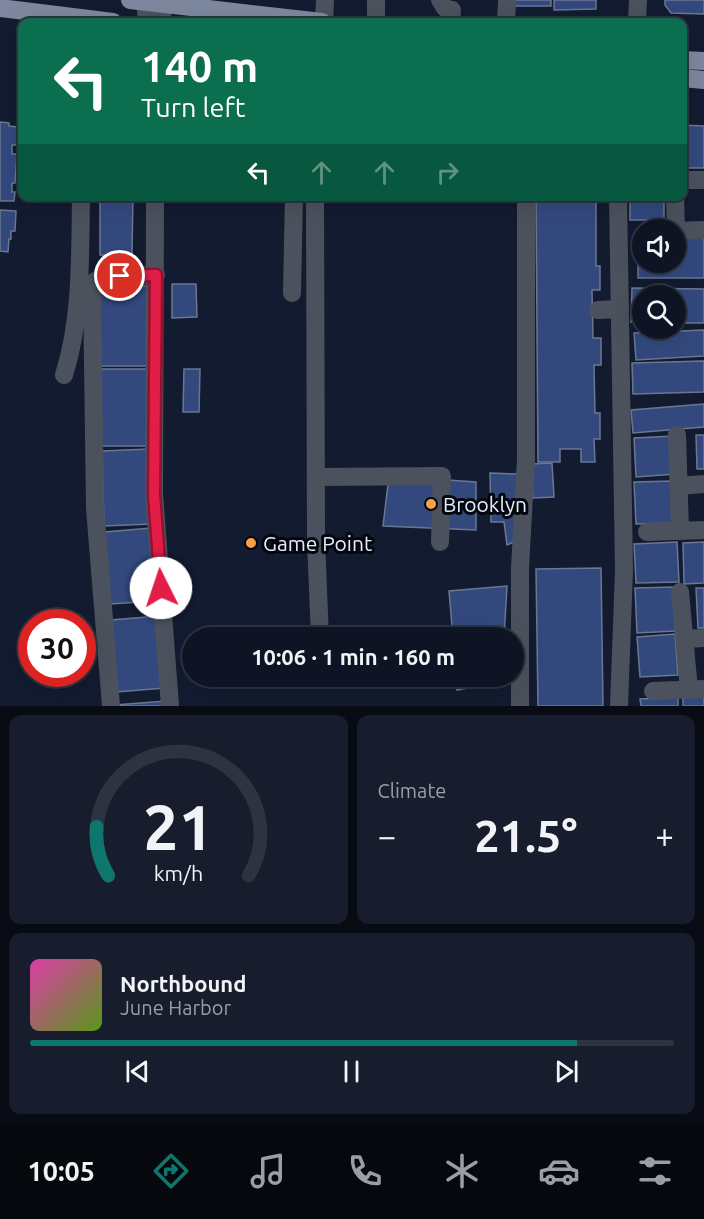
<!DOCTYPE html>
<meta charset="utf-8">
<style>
body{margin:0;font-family:Ubuntu,sans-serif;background:#171d2c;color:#f1f3f6;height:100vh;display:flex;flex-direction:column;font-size:22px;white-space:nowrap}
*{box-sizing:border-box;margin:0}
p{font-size:20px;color:#9b9ea6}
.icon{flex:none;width:33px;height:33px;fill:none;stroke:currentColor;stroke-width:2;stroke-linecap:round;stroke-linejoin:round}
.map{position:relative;height:706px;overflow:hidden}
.panel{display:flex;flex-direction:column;gap:9px;padding:9px;background:#080b14;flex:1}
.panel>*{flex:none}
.banner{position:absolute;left:18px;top:18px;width:669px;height:183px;border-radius:12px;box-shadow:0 6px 24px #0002,0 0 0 2px #2e3341;background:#0b6e4f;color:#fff;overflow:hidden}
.fabs{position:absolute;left:632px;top:219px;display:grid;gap:12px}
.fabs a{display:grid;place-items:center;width:54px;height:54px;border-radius:50%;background:#0e1424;box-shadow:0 6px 24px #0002,0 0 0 2px #2e3341;font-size:30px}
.speed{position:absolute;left:18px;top:609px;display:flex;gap:12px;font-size:30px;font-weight:700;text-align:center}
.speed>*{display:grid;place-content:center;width:78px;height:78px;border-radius:50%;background:#0e1424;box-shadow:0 6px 24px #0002,0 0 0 2px #2e3341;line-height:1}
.speed .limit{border:9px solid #d22;background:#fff;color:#111}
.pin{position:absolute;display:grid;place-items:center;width:51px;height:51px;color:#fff;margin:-26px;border:3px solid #fff;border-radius:50%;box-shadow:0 2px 6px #0007}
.me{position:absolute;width:66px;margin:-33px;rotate:356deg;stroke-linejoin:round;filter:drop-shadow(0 0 4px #0008)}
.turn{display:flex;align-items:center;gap:21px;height:126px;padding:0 24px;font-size:27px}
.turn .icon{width:78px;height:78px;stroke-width:2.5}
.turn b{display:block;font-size:42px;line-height:51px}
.lanes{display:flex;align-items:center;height:57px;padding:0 24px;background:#0003;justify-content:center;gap:30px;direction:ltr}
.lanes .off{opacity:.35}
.big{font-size:45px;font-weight:700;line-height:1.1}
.panel .card{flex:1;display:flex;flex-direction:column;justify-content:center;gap:9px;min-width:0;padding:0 21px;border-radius:12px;background:#171d2c}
.panel .dial{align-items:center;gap:0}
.dial svg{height:156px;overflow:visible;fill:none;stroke:#2e3341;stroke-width:7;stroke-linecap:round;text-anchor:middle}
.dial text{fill:#f1f3f6;stroke:none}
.song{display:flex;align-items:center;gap:18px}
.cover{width:72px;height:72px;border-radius:9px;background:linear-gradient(135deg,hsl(320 70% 55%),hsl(90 70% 35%))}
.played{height:6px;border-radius:3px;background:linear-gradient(90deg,#0f766e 85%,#2e3341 85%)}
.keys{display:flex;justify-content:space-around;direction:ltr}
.heat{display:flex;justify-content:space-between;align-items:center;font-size:33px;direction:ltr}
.panel .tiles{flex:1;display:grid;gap:9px;grid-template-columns:1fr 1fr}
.card:last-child{grid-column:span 2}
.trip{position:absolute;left:182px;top:627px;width:342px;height:60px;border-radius:30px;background:#0e1424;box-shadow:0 6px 24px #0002,0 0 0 2px #2e3341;font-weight:700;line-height:60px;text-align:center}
.dock{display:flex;height:96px;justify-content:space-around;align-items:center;background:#06080e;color:#9b9ea6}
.dock .icon{width:42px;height:42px}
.dock .active{color:#0f766e}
.dock b{font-size:27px;color:#f1f3f6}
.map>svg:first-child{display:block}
</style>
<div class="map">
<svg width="704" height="706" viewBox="0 0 704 706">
<rect width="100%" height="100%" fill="#121b30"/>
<g fill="#33497e" stroke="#6b7791" stroke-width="1.5">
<rect x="509" y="0" width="42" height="6"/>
<path d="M554 0H596V9L554 10Z"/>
<path d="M665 0H704V14L671 13 665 5Z"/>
<path d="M0 122 9 123V126L18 127 17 145H12V154H17L15 183H12V192H15L14 201H0Z"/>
<path d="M682 125 704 126V168H682Z"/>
<path d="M100 196H133L132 255H100Z"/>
<path d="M536 196H596V266H600V290H592L593 338H601V365H594L595 413H600V439H594L595 462H581V449H560V462H538Z"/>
<rect x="630" y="196" width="34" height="24"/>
<path d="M0 210 16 211 15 231H11V239H9L8 252 0 251Z"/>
<path d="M638 235H642V262H675V235H704V278H638Z"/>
<path d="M172 284H196L197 317 172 318Z"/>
<path d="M100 286H152L151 366H100Z"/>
<path d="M632 288 704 289V323H675V296H642V322H631Z"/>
<path d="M704 330V356L636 360 634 333Z"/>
<path d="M704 361V392L633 394 632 363Z"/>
<path d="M101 369H147L148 446H101Z"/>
<path d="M184 369H200L199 412H183Z"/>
<path d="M704 404V427L633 433 631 410Z"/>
<path d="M696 435H704V469H697Z"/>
<path d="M674 436 676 474 636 477 634 438Z"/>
<path d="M150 449 152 524 104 526 102 451Z"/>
<path d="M552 463 554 497 533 498 531 464Z"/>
<path d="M490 473 518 474 516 541 507 545 504 522H491Z"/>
<path d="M389 476 476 482V530L383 526Z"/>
<path d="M673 481 674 523 636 524 634 482Z"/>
<path d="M151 528 156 601 110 604 105 532Z"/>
<path d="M677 542 679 582 636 583 634 544Z"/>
<path d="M704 542V583L684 584 683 543Z"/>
<path d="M601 568 603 706H538L536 569Z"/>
<path d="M507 586 504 638H453L449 591Z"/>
<path d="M674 587 675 631 637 633 635 588Z"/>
<path d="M696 588H704V628H698Z"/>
<path d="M158 616 164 688 117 692 111 620Z"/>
<path d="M675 634 678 675 640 677 637 637Z"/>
<path d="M456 676H503L502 681 457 690Z"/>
<path d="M704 696V706H683V697Z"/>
<path d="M678 697V706H641L640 699Z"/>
<path d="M166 701V706H115V705Z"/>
</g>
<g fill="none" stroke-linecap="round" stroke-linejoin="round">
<g stroke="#4c525d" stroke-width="18">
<path d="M145 0 147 22"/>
<path d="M440 0 445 8 452 10 451 22"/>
<path d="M162 22 163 0"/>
<path d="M324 22 325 0"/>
<path d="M376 22V0"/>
<path d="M506 22 507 0"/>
<path d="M637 22 638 0"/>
<path d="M682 180H704"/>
<path d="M155 196 154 494 170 706"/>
<path d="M315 196 316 541 320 638"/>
<path d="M618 196 624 570 619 706"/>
<path d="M675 196 676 231"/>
<path d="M675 231 704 230"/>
<path d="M292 293 294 196"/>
<path d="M598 310 620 309"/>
<path d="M64 375C82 318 80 255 81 196"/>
<path d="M677 435 680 531"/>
<path d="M316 477 442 476 440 542"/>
<path d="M678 486 704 484"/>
<path d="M647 532 704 530"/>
<path d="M680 592 689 690"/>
<path d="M685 639 704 638"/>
<path d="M653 691 704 689"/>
<path d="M111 706 95 508 92 290 95 281 103 277 156 275"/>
<path d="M520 706V568L526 459V196"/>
</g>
<g stroke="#7d889f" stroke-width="18">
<path d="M130 0 322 22"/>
<path d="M0 8 113 22"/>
<path d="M682 60 704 61"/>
<path d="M682 78 704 80"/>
</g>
</g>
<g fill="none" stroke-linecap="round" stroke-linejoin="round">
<g stroke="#92132f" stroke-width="15">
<path id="route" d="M120 276 156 275 154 494 161 588"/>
</g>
<use href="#route" stroke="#e11d48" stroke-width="10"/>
</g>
<g fill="#f7a248" stroke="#04060e" stroke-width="2">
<circle cx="431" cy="504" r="6"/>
<circle cx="251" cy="543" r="6"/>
</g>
<g text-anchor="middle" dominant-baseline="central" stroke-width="6" stroke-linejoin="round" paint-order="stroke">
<g font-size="21" fill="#e6edfc" stroke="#04060e" text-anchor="start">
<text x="443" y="504">Brooklyn</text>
<text x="263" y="543">Game Point</text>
</g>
</g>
</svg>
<div class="fabs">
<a><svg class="icon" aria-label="sound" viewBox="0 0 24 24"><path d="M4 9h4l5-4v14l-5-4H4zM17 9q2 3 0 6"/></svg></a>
<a><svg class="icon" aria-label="search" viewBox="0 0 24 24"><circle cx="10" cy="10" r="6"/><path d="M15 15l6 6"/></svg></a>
</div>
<div class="speed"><div class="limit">30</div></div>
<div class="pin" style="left:120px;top:276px;background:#d93025"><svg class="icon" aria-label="arrive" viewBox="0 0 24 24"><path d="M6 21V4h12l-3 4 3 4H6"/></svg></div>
<svg class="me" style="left:161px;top:588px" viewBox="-20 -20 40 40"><circle r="19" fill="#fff"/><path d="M0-13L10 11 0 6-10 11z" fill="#e11d48"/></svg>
<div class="trip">10:06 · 1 min · 160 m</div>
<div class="banner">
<div class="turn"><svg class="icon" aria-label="left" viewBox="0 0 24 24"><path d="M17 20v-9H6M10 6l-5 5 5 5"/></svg><div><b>140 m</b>Turn left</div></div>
<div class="lanes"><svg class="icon" aria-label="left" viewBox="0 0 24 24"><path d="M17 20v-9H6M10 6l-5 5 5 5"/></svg><svg class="icon off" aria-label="ahead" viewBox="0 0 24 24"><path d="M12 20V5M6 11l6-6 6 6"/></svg><svg class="icon off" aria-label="ahead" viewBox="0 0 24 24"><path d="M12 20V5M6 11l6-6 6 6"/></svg><svg class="icon off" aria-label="right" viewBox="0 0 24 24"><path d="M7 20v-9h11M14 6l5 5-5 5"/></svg></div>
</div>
</div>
<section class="panel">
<div class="tiles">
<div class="card dial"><svg viewBox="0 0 100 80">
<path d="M14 69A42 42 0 1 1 86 69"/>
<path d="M14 69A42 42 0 0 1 8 44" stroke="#0f766e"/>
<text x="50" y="56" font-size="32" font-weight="700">21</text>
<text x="50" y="72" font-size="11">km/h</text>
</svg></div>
<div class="card"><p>Climate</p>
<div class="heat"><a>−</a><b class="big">21.5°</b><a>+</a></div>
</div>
<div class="card">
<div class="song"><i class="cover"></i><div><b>Northbound</b><p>June Harbor</p></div></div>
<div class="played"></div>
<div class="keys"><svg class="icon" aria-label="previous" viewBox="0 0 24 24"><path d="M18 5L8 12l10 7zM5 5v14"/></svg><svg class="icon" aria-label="pause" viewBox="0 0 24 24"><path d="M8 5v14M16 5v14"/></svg><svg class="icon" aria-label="next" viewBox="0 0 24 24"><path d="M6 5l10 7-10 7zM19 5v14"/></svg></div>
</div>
</div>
</section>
<nav class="dock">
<b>10:05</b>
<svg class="icon active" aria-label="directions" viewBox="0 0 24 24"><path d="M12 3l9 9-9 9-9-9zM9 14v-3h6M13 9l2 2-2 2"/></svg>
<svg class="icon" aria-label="music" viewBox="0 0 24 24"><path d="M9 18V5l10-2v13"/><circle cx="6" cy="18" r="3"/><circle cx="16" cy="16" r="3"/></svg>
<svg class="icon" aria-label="phone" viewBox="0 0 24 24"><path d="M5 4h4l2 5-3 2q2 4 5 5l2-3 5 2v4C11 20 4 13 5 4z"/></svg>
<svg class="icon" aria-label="climate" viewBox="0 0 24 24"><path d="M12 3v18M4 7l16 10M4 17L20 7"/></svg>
<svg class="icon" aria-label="car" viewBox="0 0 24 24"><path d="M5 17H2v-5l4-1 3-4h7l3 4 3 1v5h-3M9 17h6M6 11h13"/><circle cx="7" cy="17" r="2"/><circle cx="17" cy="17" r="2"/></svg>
<svg class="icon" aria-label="filters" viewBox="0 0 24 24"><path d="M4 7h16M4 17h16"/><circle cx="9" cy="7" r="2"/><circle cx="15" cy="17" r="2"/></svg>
</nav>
